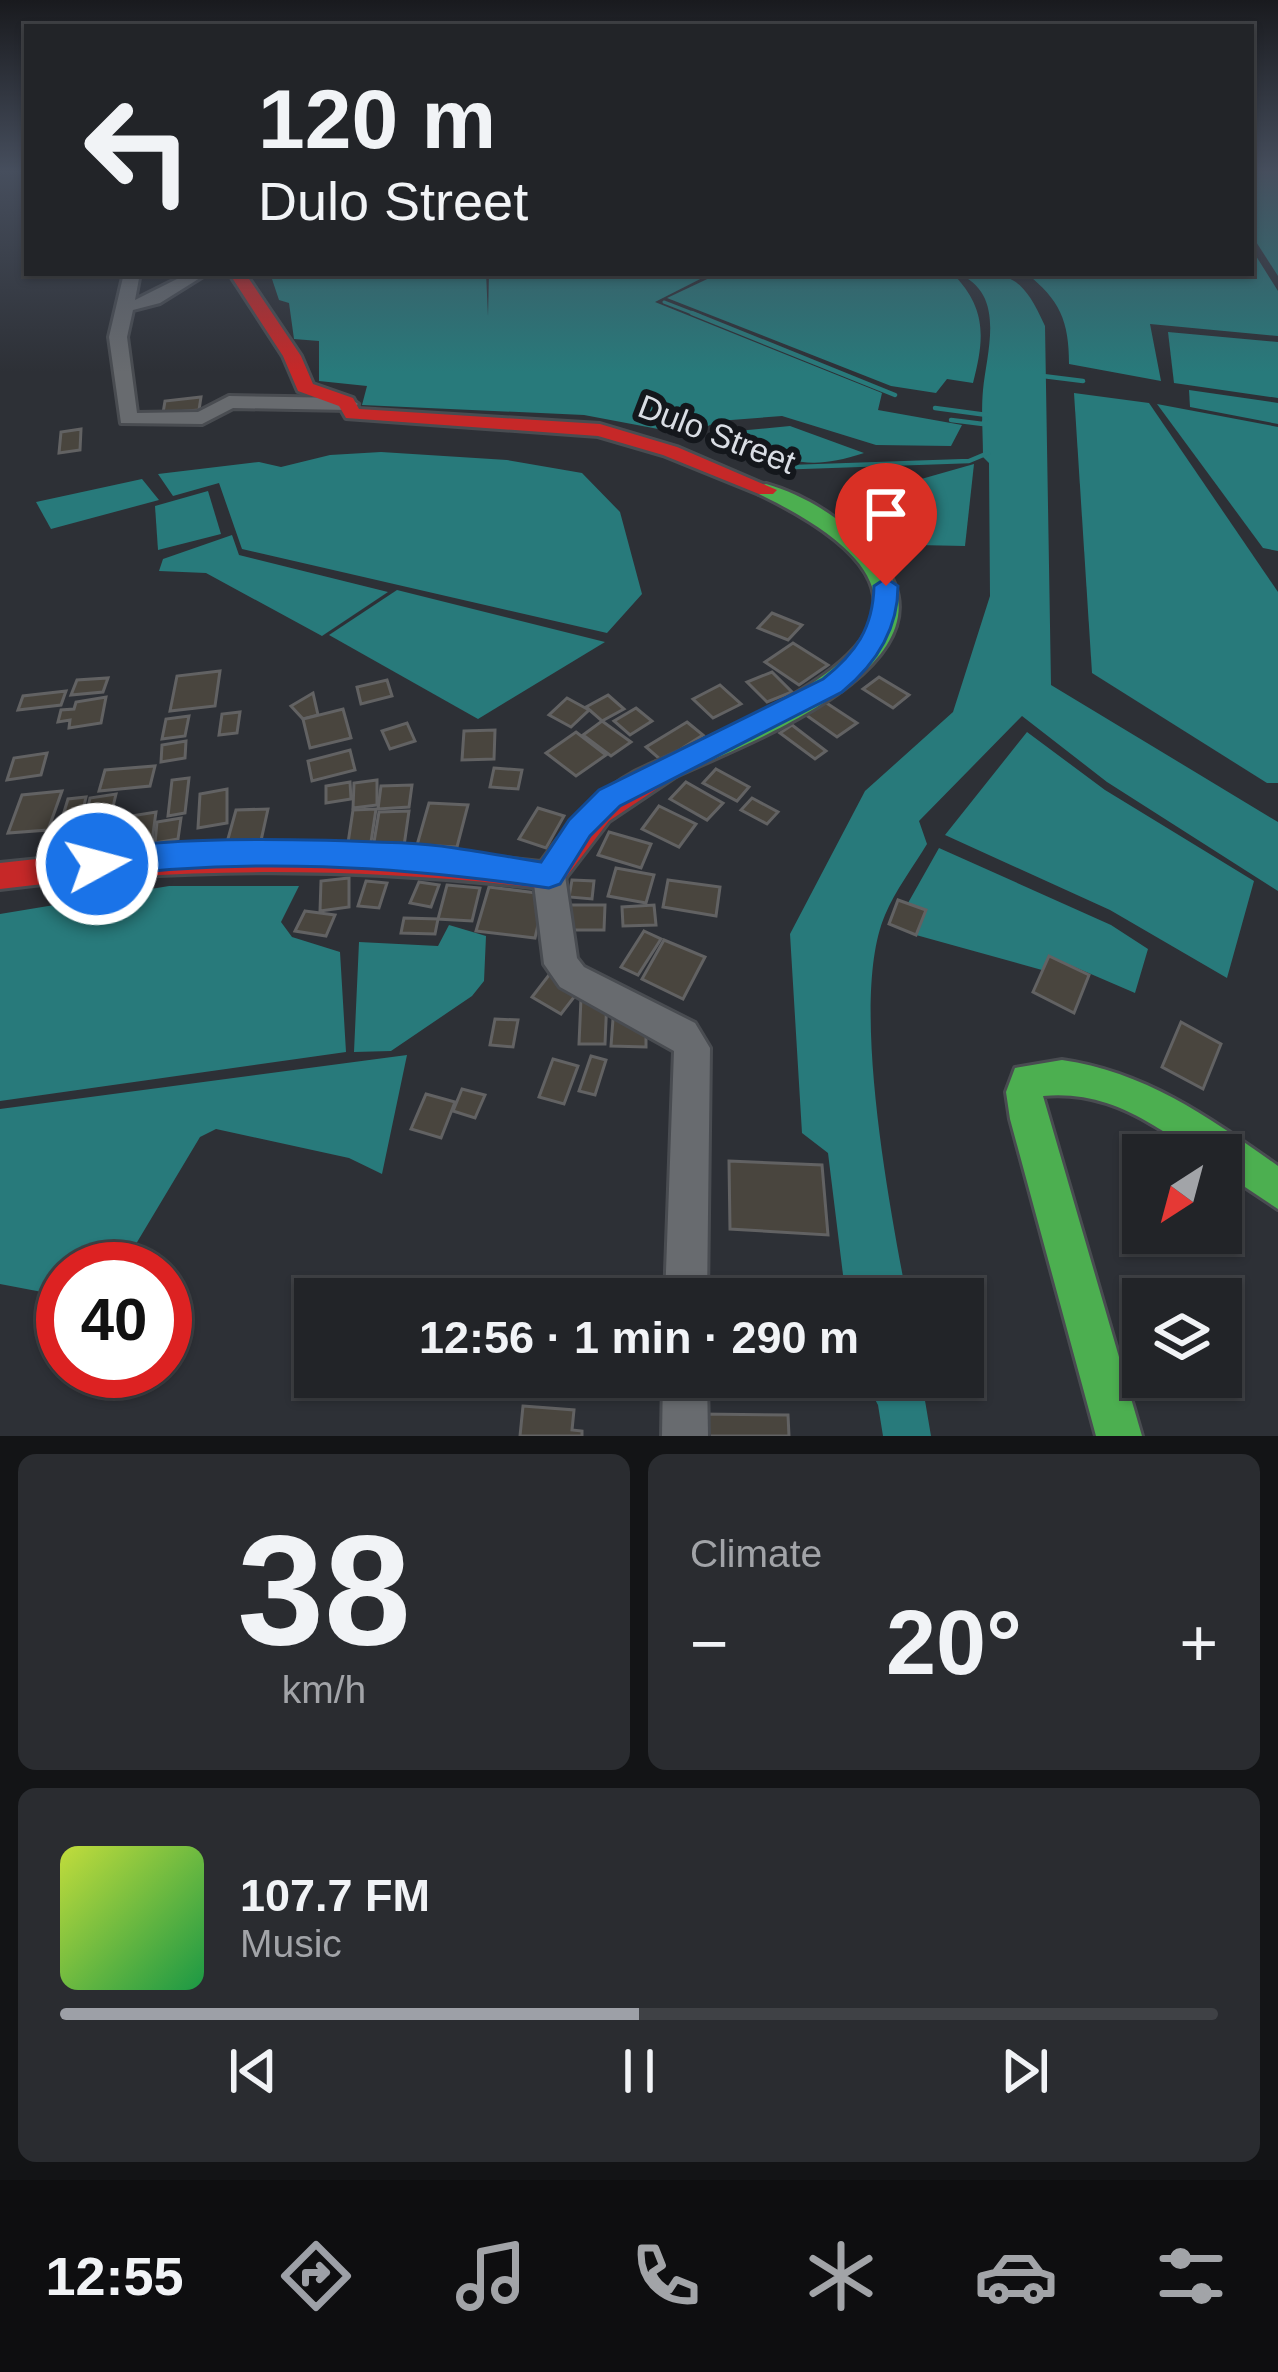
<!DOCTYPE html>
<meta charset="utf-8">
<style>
body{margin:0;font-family:Helvetica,sans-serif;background:#2a2c30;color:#f1f3f6;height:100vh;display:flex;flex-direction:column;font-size:45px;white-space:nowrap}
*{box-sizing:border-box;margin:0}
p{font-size:39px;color:#a2a4a8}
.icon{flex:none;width:66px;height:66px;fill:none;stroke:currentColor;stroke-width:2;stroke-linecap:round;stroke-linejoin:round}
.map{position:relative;height:1436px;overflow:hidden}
.panel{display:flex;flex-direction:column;gap:18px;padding:18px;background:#131416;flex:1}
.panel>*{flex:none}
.guide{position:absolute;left:24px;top:24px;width:1230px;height:252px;border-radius:0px;box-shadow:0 3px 9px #0004,0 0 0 3px #3f4145;background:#222428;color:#f1f3f6;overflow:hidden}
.needle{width:78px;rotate:216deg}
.tools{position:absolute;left:1122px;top:1134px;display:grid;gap:24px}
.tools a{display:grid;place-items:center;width:120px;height:120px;border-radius:0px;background:#222428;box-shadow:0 3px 9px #0004,0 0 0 3px #3f4145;font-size:60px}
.speed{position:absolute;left:36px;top:1242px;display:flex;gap:24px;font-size:60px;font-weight:700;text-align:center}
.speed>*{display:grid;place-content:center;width:156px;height:156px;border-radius:50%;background:#222428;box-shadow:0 3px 9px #0004,0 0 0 3px #3f4145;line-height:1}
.speed .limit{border:18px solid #d22;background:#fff;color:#111}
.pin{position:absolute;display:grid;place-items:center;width:102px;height:102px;color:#fff;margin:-123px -51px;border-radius:50% 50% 50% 0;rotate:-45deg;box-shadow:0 0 12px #0007}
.pin .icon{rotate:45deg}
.me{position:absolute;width:132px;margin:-66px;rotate:83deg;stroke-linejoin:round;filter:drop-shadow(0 0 9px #0008)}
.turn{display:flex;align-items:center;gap:42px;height:252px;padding:0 36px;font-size:54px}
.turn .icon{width:156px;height:156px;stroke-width:2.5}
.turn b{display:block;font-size:84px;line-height:102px}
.big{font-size:90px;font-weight:700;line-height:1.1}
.panel .card{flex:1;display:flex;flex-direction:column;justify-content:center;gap:18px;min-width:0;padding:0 42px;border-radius:18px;background:#2a2c30}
.panel .dial{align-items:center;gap:0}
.dial b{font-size:156px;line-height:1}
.song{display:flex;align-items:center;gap:36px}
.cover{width:144px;height:144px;border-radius:18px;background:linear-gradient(135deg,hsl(70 70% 55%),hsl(140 70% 35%))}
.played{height:12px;border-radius:6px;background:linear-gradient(90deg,#9da0a7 50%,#3f4145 50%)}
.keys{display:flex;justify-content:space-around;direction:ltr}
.heat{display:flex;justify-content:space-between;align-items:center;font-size:66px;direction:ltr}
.panel .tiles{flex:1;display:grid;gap:18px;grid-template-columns:1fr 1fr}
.card:last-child{grid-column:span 2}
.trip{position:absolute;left:294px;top:1278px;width:690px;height:120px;border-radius:0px;background:#222428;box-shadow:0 3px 9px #0004,0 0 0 3px #3f4145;font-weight:700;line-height:120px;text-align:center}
.menu{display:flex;height:192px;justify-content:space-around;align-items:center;background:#0e0e10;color:#a2a4a8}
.menu .icon{width:84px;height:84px}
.menu .current{color:#9da0a7}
.menu b{font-size:54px;color:#f1f3f6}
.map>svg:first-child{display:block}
</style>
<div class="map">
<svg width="1278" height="1436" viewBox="0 0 1278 1436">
<rect width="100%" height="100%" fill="#2d3036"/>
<g fill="#287a7b">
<path d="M1251 171H1278V276L1251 234Z"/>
<path d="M1251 248 1278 291V336L1150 324 1161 381 1069 364C1069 321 1060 300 1026 273H1251Z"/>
<path d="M256 273H486L488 316 489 273H712L655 302 882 393 878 410 962 425 951 446 876 445 782 416 718 421 690 435 584 415 362 405 367 386 319 381V341L294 339 289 303 279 300 272 279Z"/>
<path d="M720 273 956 277C987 311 984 340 973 383L947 379 936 393 891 386 667 298Z"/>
<path d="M956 273C1010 273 1021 273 1045 326L1051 685 1278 822V891L1107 782 1022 716 919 821 927 844C913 867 895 891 885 915 849 999 890 1207 907 1299H846L828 1153 802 1133 790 934 865 791 953 712 990 596 989 463 983 457C983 435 981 411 983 390 987 350 1007 292 956 273Z"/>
<path d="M1168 332 1278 342V398L1174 383Z"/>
<path d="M1189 390 1278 403V424L1190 407Z"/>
<path d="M1074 393 1149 403 1278 592V783H1267L1092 673Z"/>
<path d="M1157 404 1278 427V551L1263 548Z"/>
<path d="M790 426 864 453C808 471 785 464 737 431Z"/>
<path d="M381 452 507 460 582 473 620 512 642 594 607 633 242 549 219 483 173 496 158 474 259 462 281 467 330 455Z"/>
<path d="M974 464 965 546 917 545 865 495Z"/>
<path d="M142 479 159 500 51 529 36 502Z"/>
<path d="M208 491 221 534 158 550 155 506Z"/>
<path d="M232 535 239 555 388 592 322 636 206 573 159 571 163 559Z"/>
<path d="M397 590 605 642 478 719 329 635Z"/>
<path d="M1027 732 1105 790 1254 881 1227 978 1110 910 945 835Z"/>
<path d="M939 848 1111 925 1148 949 1135 993 1049 956 1042 970 916 935 925 911 908 903Z"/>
<path d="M169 886H299L281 922 292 937 340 952 346 1052 0 1101V914Z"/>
<path d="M449 925 486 936 484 981 472 996 391 1051 354 1052 359 942 438 946Z"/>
<path d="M407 1055 382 1174 349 1158 216 1129 200 1137 121 1269H63V1296L0 1284V1109Z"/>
<path d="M863 1377H921L931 1436H883L878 1405Z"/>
</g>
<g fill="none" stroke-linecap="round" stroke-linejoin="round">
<path stroke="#287a7b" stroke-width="3" d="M664 302 700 316"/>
<g stroke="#287a7b" stroke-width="4.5">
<path d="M692 313 895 395"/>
<path d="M1043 376 1083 381"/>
<path d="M935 408 987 415"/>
<path d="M951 420 983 424 986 419"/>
<path d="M796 467 969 461 988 453"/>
</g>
</g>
<g fill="#49453e" stroke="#626263" stroke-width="3">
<path d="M201 397 199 410 163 413 165 401Z"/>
<path d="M81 429 80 450 59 453 61 432Z"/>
<path d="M772 613 802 625 788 640 758 628Z"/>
<path d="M793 643 828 665 799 685 765 662Z"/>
<path d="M220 671 215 706 170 711 177 676Z"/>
<path d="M772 672 792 692 767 702 747 682Z"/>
<path d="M879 677 909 695 893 708 863 689Z"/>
<path d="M108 678 103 692 71 695 77 680Z"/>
<path d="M387 680 392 696 361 704 357 687Z"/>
<path d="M720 685 741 704 713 718 693 699Z"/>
<path d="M66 691 61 705 18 710 23 696Z"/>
<path d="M313 693 318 715 303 719 291 706Z"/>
<path d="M608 695 624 709 602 721 586 707Z"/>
<path d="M106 697 101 723 69 728 70 720 58 722 61 710 74 709 76 702Z"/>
<path d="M567 698 589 710 571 727 549 715Z"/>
<path d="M825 702 857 723 837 737 806 715Z"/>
<path d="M636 708 652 721 630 735 614 721Z"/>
<path d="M343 709 351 738 310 748 303 719Z"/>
<path d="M240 712 237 733 219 735 222 714Z"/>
<path d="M189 716 185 736 162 739 166 719Z"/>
<path d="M602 721 631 742 611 756 583 735Z"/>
<path d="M687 722 703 735 662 761 646 747Z"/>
<path d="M407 723 415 741 390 749 382 731Z"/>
<path d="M792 725 826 751 815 759 780 733Z"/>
<path d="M495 730 494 759 462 760 464 731Z"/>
<path d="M576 732 606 755 576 776 546 753Z"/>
<path d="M186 741 185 758 161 762 162 745Z"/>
<path d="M350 750 355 770 312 781 308 761Z"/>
<path d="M47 753 41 775 7 780 14 758Z"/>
<path d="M155 766 150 786 99 791 105 770Z"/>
<path d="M494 768 522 770 518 789 490 787Z"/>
<path d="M716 769 749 787 737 801 703 783Z"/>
<path d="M189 778 185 813 168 816 172 780Z"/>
<path d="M377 780V805L353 808 354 783Z"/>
<path d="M350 782 351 799 326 803V786Z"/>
<path d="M686 782 723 803 707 820 670 799Z"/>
<path d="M412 785 409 807 378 809 381 786Z"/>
<path d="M227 789V823L198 828 200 794Z"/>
<path d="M62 791 48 830 8 833 22 795Z"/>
<path d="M116 794 112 811 86 816 90 798Z"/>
<path d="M86 797 81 819 61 822 68 799Z"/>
<path d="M752 798 778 812 767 824 741 810Z"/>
<path d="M429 803 468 805 457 847 417 845Z"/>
<path d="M659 806 696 824 679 847 642 829Z"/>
<path d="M538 808 564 816 546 848 519 839Z"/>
<path d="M268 809 260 845 226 846 236 810Z"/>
<path d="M376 809 371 842 348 843 353 810Z"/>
<path d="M409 811 403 853 372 854 379 812Z"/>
<path d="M156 812 152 841 120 845 125 817Z"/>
<path d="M181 818 178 839 155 843 157 822Z"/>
<path d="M86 824 81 849 52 853 58 828Z"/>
<path d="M609 832 651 844 641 868 598 855Z"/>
<path d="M616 868 654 875 646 903 608 896Z"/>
<path d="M349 878V907L320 911 321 881Z"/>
<path d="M572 880 594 881 592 899 569 897Z"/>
<path d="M668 880 720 887 716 916 663 907Z"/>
<path d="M366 881 387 883 379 908 358 906Z"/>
<path d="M419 882 439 885 431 907 410 903Z"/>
<path d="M447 885 480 888 472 921 438 919Z"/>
<path d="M489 887 545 894 535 938 476 931Z"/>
<path d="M898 900 926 910 916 935 889 924Z"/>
<path d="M566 905H605L604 930H564Z"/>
<path d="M654 905 656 925 623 926 622 907Z"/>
<path d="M305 911 335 915 326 936 295 931Z"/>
<path d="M404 918 438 919 435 934 401 933Z"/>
<path d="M644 931 661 939 638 975 621 967Z"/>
<path d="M664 940 705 957 683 999 642 979Z"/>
<path d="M1049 956 1089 975 1074 1013 1033 992Z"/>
<path d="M549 975 578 992 561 1014 532 997Z"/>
<path d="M581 998H607L605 1044H579Z"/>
<path d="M495 1019 518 1020 513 1047 490 1045Z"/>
<path d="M613 1019 646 1020V1047L611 1046Z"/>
<path d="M1181 1022 1221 1044 1203 1089 1162 1067Z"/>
<path d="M591 1056 606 1060 595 1095 579 1091Z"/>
<path d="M553 1059 578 1066 564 1104 539 1097Z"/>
<path d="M462 1089 485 1095 475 1118 453 1111Z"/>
<path d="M426 1094 455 1102 441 1138 411 1129Z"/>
<path d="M729 1161 822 1165 828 1235 730 1229Z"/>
<path d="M523 1406 574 1410 572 1430 582 1431V1436H520Z"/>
<path d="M698 1414 788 1415 789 1436H699Z"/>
</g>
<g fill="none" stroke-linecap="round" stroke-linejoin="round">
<g stroke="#494c51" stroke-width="6">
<g id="street">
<path d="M124 273H140L135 300 189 273H208L160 303 133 310 127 337 137 413 198 412 229 396 349 398 358 404 349 410 233 408 202 424 121 423 109 337Z"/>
<path d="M549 863 560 867 565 876 577 958 584 967 695 1023 710 1048 707 1299H665L674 1051 560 987 544 964 533 876 538 867Z"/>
<path d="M663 1377H707L708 1436H662Z"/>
</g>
</g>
<g stroke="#494c51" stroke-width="6">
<g id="fast">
<path d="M766 484C809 496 852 525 880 560 964 665 742 745 676 776H656L652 769 656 762C791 699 1012 616 759 494V486Z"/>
<path d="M1062 1060C1146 1072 1210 1118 1278 1166V1209L1221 1171V1155C1193 1155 1177 1139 1153 1125 1119 1104 1083 1092 1043 1096L1142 1436H1096L1010 1119 1006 1092 1015 1068Z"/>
</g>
</g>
<g stroke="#494c51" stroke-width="6">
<g id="jam">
<path d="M229 273H245L301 356 313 384 353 398 359 409 600 424 677 447 777 490 773 494H759L663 455 598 436 346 418 339 406 298 391 283 356Z"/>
<path d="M666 759 676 762 680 769 676 776 609 821 560 885 549 889C365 867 184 866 0 889V863C181 842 360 842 541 862 572 817 612 775 666 759Z"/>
</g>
</g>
<use href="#street" fill="#686b6f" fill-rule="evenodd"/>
<use href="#fast" fill="#4caf50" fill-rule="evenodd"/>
<use href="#jam" fill="#c62828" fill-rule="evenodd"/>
</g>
<linearGradient id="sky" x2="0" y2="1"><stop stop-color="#191a1e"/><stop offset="0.46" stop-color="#464e5d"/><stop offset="1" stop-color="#464e5d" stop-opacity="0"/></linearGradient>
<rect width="1278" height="372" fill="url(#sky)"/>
<path fill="#1a73e8" stroke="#114b97" stroke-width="3" d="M886 578 898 586C898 630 876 664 842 692L620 806 590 836 560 884 549 888C398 866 248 857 97 877L81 864C99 829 358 841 405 843 450 845 496 855 541 862L569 820 599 790 823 679C856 653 873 628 874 586Z"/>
<g text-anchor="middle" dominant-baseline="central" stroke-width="12" stroke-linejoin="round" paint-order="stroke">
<g font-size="33" fill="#d9dde4" stroke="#14171c">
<text transform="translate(717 434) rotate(21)">Dulo Street</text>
</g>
</g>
</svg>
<div class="tools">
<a><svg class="needle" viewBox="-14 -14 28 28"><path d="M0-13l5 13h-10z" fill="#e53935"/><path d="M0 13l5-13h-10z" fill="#a2a4a8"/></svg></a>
<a><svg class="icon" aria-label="layers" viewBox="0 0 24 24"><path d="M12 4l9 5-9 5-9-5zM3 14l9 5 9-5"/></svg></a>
</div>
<div class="speed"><div class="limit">40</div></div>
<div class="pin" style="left:886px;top:586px;background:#d93025"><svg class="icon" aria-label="arrive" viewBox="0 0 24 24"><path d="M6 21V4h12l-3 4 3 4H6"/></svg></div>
<svg class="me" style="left:97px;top:864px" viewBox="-20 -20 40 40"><circle r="17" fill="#1a73e8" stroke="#fff" stroke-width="3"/><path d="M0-11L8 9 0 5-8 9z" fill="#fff"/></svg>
<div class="trip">12:56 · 1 min · 290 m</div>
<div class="guide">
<div class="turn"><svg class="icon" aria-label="left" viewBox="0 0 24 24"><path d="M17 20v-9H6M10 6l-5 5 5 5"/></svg><div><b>120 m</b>Dulo Street</div></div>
</div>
</div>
<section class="panel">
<div class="tiles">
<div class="card dial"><b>38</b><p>km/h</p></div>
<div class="card"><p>Climate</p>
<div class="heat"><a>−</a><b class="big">20°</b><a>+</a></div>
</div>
<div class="card">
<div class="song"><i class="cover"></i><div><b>107.7 FM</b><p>Music</p></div></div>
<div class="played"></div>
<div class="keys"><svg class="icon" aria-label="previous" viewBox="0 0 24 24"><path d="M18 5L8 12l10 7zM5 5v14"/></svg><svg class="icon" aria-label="pause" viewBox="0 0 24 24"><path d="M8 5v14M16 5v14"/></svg><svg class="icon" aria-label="next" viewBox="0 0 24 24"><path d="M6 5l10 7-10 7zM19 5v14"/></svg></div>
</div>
</div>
</section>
<nav class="menu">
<b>12:55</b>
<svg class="icon current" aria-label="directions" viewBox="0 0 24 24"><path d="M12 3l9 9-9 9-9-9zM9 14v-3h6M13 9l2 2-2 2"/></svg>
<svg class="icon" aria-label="music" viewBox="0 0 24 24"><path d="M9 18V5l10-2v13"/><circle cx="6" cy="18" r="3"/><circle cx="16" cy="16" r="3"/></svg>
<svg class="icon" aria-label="phone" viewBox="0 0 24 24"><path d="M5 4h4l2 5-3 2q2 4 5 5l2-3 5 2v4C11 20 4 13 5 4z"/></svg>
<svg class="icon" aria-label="climate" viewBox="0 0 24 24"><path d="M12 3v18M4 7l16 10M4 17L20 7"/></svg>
<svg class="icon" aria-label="car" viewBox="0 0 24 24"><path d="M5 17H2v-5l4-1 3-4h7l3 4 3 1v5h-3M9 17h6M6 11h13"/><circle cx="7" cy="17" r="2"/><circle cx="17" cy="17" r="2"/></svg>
<svg class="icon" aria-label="filters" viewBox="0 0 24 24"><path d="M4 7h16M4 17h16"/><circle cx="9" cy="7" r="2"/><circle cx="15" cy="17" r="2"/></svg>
</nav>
